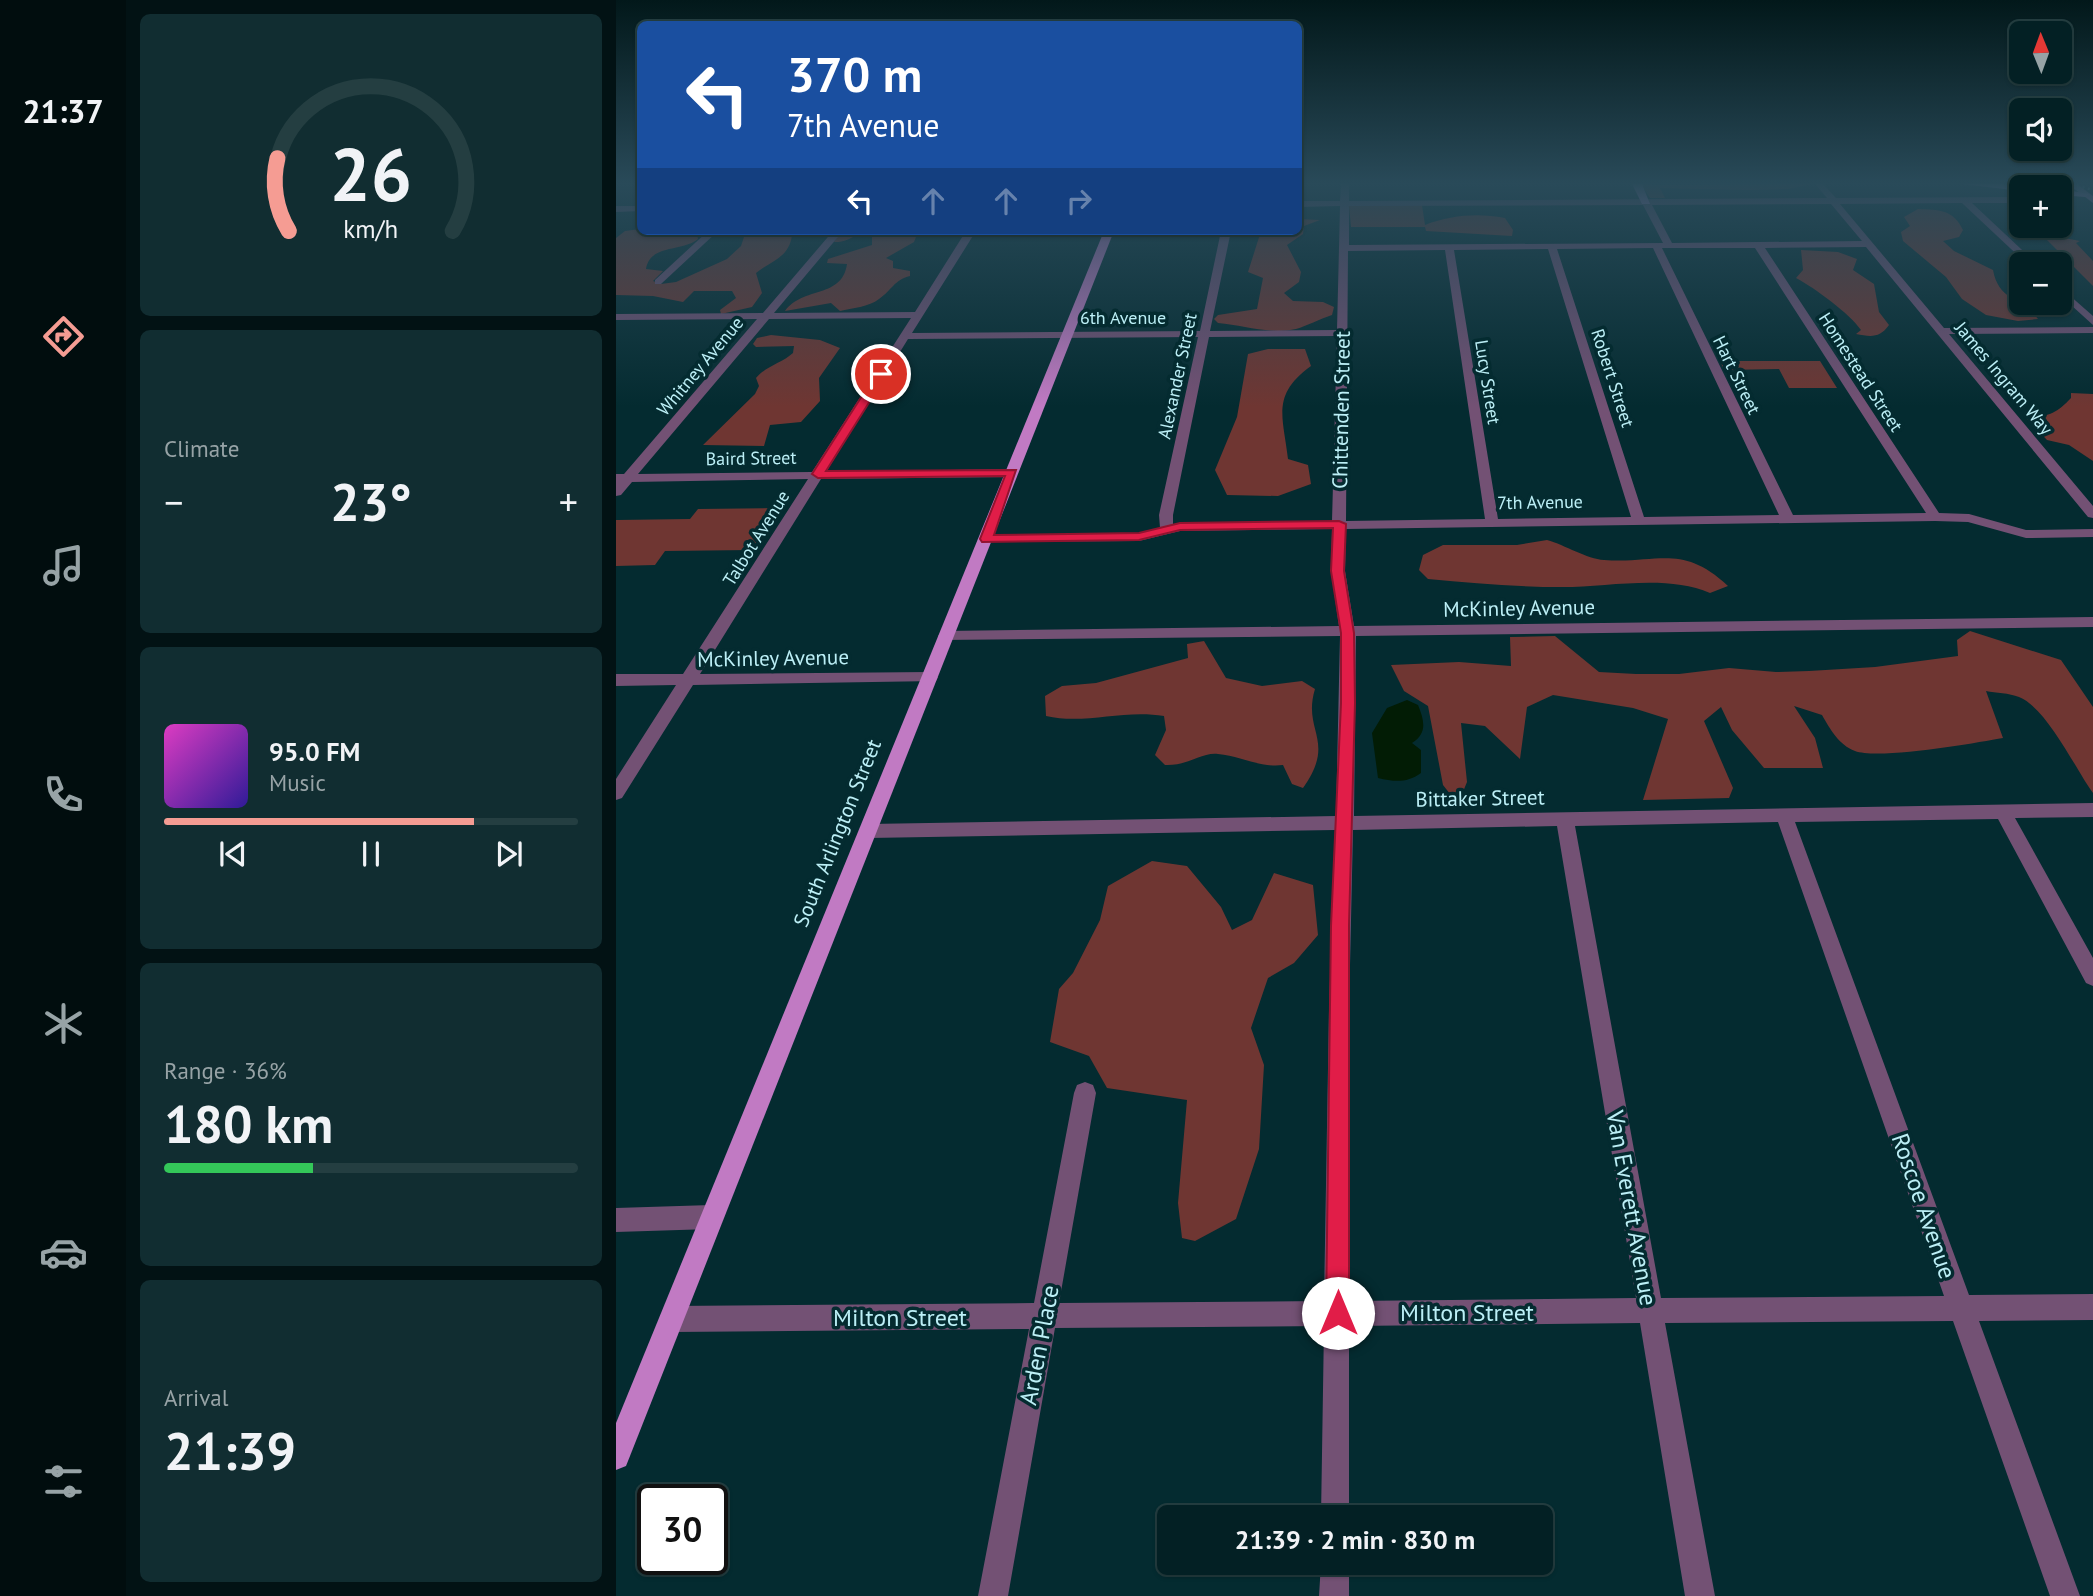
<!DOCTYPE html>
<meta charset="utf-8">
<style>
body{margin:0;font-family:"PT Sans",sans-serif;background:#112d31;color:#f1f3f6;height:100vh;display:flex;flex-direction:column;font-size:26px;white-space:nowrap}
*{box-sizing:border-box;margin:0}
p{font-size:23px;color:#97a3a6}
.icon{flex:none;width:38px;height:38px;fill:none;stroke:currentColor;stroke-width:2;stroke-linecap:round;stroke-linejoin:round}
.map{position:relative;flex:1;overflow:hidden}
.drawer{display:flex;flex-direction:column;gap:14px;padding:14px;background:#021214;width:490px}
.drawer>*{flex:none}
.guide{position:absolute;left:21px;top:21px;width:665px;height:214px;border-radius:10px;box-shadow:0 2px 5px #0004,0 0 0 2px #243e41;background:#1a4fa0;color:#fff;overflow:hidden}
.needle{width:46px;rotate:359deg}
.buttons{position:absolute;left:1393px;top:21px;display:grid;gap:14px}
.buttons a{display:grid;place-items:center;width:63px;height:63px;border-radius:10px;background:#032024;box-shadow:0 2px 5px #0004,0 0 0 2px #243e41;font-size:35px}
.speed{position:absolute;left:21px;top:1484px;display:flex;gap:14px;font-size:35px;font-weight:700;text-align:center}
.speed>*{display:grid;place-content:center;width:91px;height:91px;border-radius:50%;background:#032024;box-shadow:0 2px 5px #0004,0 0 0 2px #243e41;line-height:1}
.speed .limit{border:4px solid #111;border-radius:10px;background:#fff;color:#111}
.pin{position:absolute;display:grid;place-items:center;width:60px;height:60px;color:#fff;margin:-30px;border:4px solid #fff;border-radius:50%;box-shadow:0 2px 7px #0007}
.me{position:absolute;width:77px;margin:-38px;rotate:0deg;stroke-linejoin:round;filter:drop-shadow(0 0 5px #0008)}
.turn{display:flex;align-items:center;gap:24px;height:147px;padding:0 35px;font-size:32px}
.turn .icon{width:91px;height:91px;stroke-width:2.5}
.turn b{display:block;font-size:49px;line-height:60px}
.lanes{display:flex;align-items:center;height:66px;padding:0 35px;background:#0003;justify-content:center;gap:35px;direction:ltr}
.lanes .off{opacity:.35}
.big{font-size:52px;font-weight:700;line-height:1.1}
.drawer .widget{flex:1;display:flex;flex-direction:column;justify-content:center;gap:10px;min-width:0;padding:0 24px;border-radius:10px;background:#112d31}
.drawer .dial{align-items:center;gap:0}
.dial svg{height:182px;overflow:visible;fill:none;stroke:#243e41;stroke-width:7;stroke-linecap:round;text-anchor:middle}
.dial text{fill:#f1f3f6;stroke:none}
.song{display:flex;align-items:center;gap:21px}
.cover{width:84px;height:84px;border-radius:10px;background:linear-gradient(135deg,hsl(310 70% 55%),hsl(250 70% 35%))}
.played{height:7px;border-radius:4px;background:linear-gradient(90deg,#f59c93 75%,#243e41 75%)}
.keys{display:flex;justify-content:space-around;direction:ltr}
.heat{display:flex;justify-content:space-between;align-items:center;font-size:38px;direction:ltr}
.charge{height:10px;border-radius:5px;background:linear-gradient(90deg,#34c759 36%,#243e41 0)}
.trip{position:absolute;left:541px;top:1505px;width:396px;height:70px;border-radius:10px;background:#032024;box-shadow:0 2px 5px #0004,0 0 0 2px #243e41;font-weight:700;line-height:70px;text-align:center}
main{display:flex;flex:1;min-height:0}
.tab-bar{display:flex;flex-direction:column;width:126px;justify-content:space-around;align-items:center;background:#010d0e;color:#97a3a6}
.tab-bar .icon{width:49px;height:49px}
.tab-bar .current{color:#f59c93}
.tab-bar b{font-size:32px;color:#f1f3f6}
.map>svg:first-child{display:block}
</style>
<main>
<nav class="tab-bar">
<b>21:37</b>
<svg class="icon current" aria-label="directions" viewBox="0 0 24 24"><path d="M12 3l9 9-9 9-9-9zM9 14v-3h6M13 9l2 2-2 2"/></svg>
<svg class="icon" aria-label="music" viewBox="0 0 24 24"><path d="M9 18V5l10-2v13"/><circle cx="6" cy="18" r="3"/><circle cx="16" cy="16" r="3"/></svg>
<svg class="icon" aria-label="phone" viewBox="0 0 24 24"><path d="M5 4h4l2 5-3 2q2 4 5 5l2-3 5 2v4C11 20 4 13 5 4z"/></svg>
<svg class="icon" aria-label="climate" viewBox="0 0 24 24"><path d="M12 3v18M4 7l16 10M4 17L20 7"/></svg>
<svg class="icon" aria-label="car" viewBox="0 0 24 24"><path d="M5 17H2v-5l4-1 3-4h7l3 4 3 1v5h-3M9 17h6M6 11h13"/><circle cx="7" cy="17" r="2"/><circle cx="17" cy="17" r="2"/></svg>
<svg class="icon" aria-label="filters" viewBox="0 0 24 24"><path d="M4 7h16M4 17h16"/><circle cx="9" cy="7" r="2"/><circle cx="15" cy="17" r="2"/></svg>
</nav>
<section class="drawer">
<div class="widget dial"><svg viewBox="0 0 100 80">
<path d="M14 69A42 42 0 1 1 86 69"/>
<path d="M14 69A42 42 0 0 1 9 37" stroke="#f59c93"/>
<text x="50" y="56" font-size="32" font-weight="700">26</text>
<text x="50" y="72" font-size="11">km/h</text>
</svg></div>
<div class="widget"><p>Climate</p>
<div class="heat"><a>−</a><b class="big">23°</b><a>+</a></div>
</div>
<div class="widget">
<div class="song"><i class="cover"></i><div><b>95.0 FM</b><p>Music</p></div></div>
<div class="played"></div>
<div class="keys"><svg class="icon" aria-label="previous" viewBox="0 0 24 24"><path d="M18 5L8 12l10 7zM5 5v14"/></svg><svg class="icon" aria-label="pause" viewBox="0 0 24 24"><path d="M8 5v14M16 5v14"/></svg><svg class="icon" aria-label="next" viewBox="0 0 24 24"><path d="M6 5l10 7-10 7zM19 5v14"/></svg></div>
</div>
<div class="widget"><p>Range · 36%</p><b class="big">180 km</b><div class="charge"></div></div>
<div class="widget"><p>Arrival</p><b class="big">21:39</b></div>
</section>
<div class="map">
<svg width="1477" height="1596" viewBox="0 0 1477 1596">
<rect width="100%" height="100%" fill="#042b30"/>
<g fill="#6f3632">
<path d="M1025 184 1042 185 1196 184 1172 189 1134 190 1044 188 1049 198H1034Z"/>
<path d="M806 205 809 225C835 215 862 213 889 218L897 230 896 236 810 231 809 227H735L733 206Z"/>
<path d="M1302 209C1323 210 1337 209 1347 230L1343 237 1327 241 1338 251 1377 270C1383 302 1406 297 1422 319L1402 321 1370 315 1346 299 1330 277 1287 241 1285 232 1294 226 1288 217Z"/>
<path d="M683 219 704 220 688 226 687 234 671 245 685 272 683 282 668 293 677 301 707 302 718 307 716 315C703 319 691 326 680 329 654 335 628 325 602 323L598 319 602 315 641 309 647 278 632 272 645 231H682Z"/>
<path d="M24 229 81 234 82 239C66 252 34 244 30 269L47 271 37 281 45 284 60 282 111 259 125 246 130 231H186L176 235C173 258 156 260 140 273L146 293 136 307 105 314 104 310 120 298 116 291H78L67 302 37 296 0 295V238L9 231Z"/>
<path d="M225 231H295L300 237 298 242 270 258 277 261V268L294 271V276C278 280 276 290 263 299 253 307 236 308 224 311L215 303 169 311C187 286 226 299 231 264L211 263 212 259 256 245V231C240 231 235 243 218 242Z"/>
<path d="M1438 236 1464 241 1460 243 1477 261V286L1429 238Z"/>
<path d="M1185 250 1222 252 1241 259 1237 270 1258 284 1263 312 1273 325C1264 338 1255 337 1240 334L1245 330C1234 314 1199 288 1180 278L1187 270Z"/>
<path d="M155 335 204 340 224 348 203 378 204 401 185 422 154 425 148 446 87 445 139 394 143 386 140 378C150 366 166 363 177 353L178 346 140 347 137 344 141 338Z"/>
<path d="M652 349H689L695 366C655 395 667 416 672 459L692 465 695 484 662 496 611 495 599 470 621 417 632 354Z"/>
<path d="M1104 361H1204L1221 388H1173L1163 369 1108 370Z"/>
<path d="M1455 393 1477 394V461L1453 445 1431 440 1410 418C1431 417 1440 414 1455 398Z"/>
<path d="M163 508 135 550 49 551 39 565 0 566V520L74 519 82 509Z"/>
<path d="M931 540C949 545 971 559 988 560 1042 564 1066 543 1112 586L1094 593C1051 574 993 587 946 587 901 587 857 583 812 579L803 570 807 555 827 545H901Z"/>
<path d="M1354 631 1445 660 1477 707V793C1460 770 1431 708 1403 697 1393 693 1380 693 1370 691L1387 738C1359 743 1263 760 1239 751 1223 745 1214 729 1206 715L1178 706 1199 738 1207 768H1148L1116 730 1105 707 1088 721 1117 788 1113 798 1027 800 1052 719 1017 708 937 695 911 707 904 759 869 726 845 723 851 782 842 804 827 785 812 706 788 691 775 665 843 662 895 666 894 637 939 636 983 672 1020 674H1063L1113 668 1160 672 1193 671 1259 667 1342 656 1341 640Z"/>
<path d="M588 641 610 678 646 686 686 681 699 689C686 732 721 740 687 788L676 784 667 765C644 768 625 756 602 754 586 752 572 766 549 765L539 755 550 730 548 716C507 709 469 725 430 716L429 696 446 686 480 683 572 658 571 644Z"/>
<path d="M536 861 571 866 605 907 616 930 636 920 658 873 697 885 702 935 678 963 652 978 635 1028 648 1065 643 1149 620 1219 579 1241 566 1238 562 1203 571 1100 491 1088 473 1056 434 1042 443 989 457 973 484 920 492 886Z"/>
</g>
<path fill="#021c05" d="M791 700 802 705C808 720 812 733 796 743L805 750V773C791 783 779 782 762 778L756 733 771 708Z"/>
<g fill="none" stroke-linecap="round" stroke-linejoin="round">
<g fill="#735174" fill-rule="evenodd">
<path d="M725 184H733V201L1211 198 1199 184H1207L1220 198 1405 197V203H1356L1421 264H1411L1346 203 1224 204 1328 328 1477 327V333L1333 334 1477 506V518L1472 517 1250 247 1149 248 1323 513 1353 514 1410 530 1477 529V537L1410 538 1352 522 1319 521 730 529 729 571 738 626 1477 617V627L740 636 738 816 1477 803V817L1399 818 1477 958V986L1470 983 1382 819 1179 822 1353 1295 1477 1294V1320L1363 1321 1464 1596H1434L1337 1321 1049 1323 1099 1596H1069L1024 1323 733 1326V1517H705L708 1326 439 1328 392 1596H362L413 1329 57 1332 48 1328 44 1319 48 1310 57 1306 418 1303 458 1093 461 1085 469 1082 477 1085 480 1093 443 1303 708 1301 713 1010 719 830 253 838 247 836 244 831 247 826 253 824 720 816 724 636 325 640 322 636 325 632 330 631 723 626 715 571 716 529 564 531 523 541 365 542V536L370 535 523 533 544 528 543 515 582 337 292 339 210 472 396 469 402 473 396 477 205 479 84 674 314 672 322 677 320 681 77 685 6 798 0 800V779L60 685 0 686V674H67L192 479 16 482 5 495 0 496V474H8L141 319 0 320V314L147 313 217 231H227L158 313 299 312 350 231H360L296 333 584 331 605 231H615L594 331 721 330 724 206 682 207V201H724ZM1215 204 1246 241 1056 243 1036 205ZM1027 205 1047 243 733 245V206ZM1037 248 1163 515 1028 517 941 249ZM1046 248H1139L1310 513 1177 515ZM932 249 1015 517 882 519 838 250ZM829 250 869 519 730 521 732 251ZM295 318 196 472 22 474 153 319ZM721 336 716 521 557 525V515L593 337ZM1162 822 1328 1296 1045 1298 959 826ZM941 826 1020 1298 733 1301V1010L737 830Z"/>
<path d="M0 206H24V211L0 212Z"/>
<path d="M92 231H102L45 284H39V280Z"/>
<path d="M1444 287 1477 316V325L1444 295Z"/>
<path d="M95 1205 103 1209 107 1217 103 1225 95 1229 0 1232V1208Z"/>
<path d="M705 1563H733V1596H703Z"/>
</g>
<g fill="#c17ac3" fill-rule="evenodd">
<path d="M1452 184H1461L1477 196V203Z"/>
<path d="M488 231H498L14 1456 10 1466 0 1470V1423Z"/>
</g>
<g fill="#df8ae2" fill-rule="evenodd">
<path d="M1016 184H1026L1034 204H1026Z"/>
<path d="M1346 184H1386L1410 187H1405V191Z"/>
<path d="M1444 189 1474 194 1469 197 1444 195Z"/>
</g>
<path stroke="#7faeb5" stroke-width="2.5" stroke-dasharray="2 3.5" stroke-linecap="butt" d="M1456 184 1477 190"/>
</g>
<linearGradient id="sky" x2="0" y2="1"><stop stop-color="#02181a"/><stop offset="0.45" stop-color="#294a59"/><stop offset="1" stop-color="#294a59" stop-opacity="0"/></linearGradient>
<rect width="1477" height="407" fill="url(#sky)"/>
<path fill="#e11d48" stroke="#92132f" stroke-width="2" d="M265 371 271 374 210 471 400 470 378 535 523 533 564 523 723 521 730 524 728 571 738 633 739 703 733 926V1313L730 1321 722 1325 713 1321 710 1313 715 926 725 703V633L715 571 717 528 564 530 523 540 366 542 364 539 389 476 202 478 196 474 260 374Z"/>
<g text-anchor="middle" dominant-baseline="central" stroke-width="7" stroke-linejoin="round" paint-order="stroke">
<g font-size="18" fill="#bceff6" stroke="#042b30">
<text x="507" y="317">6th Avenue</text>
<text transform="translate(84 366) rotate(-50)">Whitney Avenue</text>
<text transform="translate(1245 372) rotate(57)">Homestead Street</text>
<text transform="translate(1121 375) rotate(64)">Hart Street</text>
<text transform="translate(561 376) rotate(-78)">Alexander Street</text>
<text transform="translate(997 378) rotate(72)">Robert Street</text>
<text transform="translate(1388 378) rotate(50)">James Ingram Way</text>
<text transform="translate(872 382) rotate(81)">Lucy Street</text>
<text transform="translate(135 458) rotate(-1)">Baird Street</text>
<text transform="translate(924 502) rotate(-1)">7th Avenue</text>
<text transform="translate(140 538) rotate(-58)">Talbot Avenue</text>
</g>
<g font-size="21" fill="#bceff6" stroke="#042b30">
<text transform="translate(725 410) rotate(-89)">Chittenden Street</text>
<text transform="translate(903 608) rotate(-1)">McKinley Avenue</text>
<text transform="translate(157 658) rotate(-1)">McKinley Avenue</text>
<text transform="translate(864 798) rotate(-1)">Bittaker Street</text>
<text transform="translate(221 833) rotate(-68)">South Arlington Street</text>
</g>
<g font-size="24" fill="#bceff6" stroke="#042b30">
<text transform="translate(1308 1206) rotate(71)">Roscoe Avenue</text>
<text transform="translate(1016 1208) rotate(80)">Van Everett Avenue</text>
<text x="851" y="1312">Milton Street</text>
<text x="284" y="1317">Milton Street</text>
<text transform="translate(423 1345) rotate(-79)">Arden Place</text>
</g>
</g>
</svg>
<div class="buttons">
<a><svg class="needle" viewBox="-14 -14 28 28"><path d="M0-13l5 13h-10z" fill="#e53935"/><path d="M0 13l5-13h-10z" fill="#97a3a6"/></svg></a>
<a><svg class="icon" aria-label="sound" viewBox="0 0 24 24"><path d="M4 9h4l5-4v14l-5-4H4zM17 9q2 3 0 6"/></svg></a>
<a>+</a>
<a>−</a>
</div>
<div class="speed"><div class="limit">30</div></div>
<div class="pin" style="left:265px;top:374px;background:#d93025"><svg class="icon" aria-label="arrive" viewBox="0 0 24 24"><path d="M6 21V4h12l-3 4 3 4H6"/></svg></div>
<svg class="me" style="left:722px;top:1313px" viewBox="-20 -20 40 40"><circle r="19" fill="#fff"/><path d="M0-13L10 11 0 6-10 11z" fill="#e11d48"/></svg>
<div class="trip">21:39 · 2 min · 830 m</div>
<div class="guide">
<div class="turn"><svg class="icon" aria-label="left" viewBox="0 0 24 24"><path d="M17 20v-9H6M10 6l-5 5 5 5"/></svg><div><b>370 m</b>7th Avenue</div></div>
<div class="lanes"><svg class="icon" aria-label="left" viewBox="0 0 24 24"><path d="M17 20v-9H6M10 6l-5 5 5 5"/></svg><svg class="icon off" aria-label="ahead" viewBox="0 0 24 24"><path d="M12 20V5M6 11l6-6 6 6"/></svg><svg class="icon off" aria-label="ahead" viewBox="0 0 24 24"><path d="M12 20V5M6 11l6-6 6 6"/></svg><svg class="icon off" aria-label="right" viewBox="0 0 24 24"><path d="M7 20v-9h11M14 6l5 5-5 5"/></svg></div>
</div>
</div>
</main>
